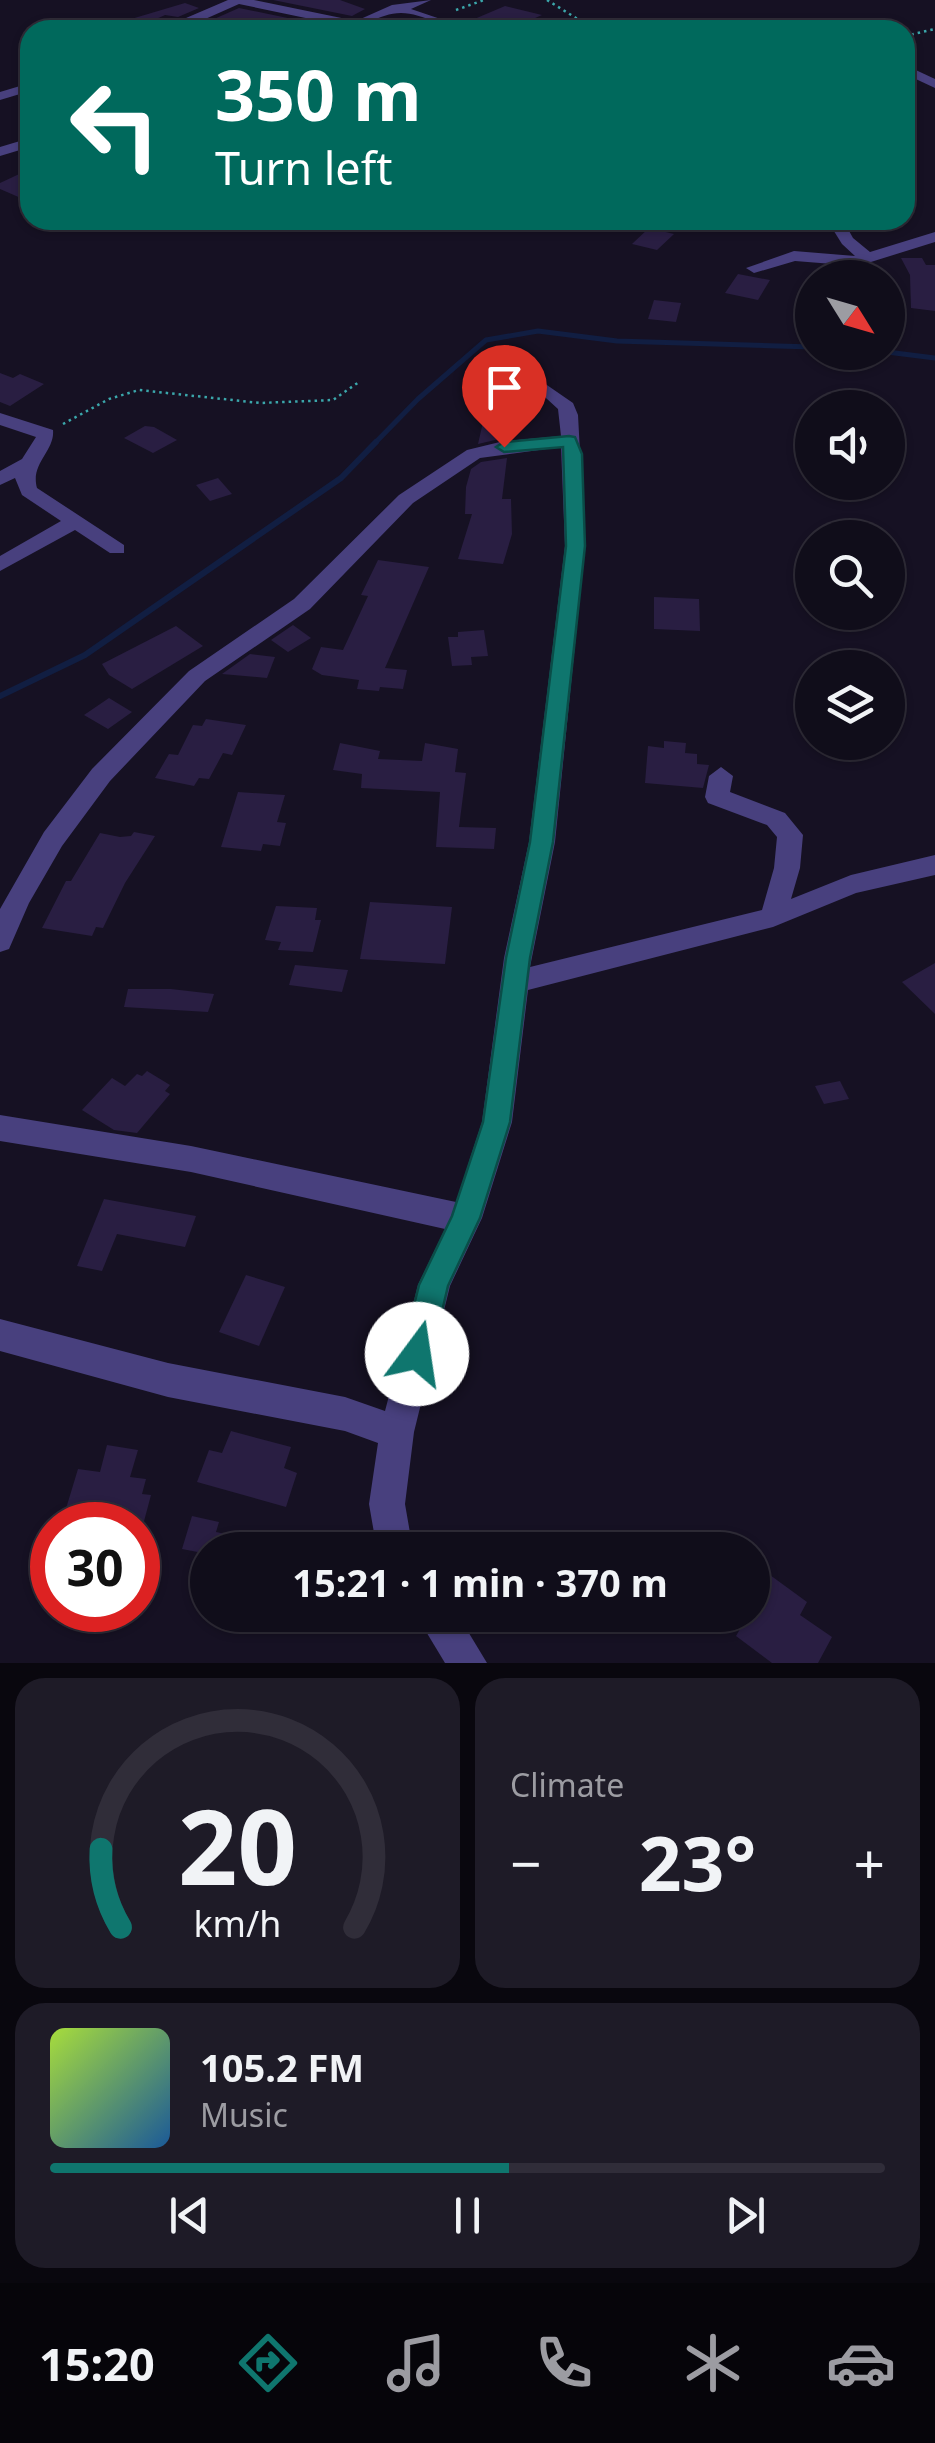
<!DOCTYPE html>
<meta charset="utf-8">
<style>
body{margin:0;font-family:"Noto Sans",sans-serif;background:#1e1b27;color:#f1f3f6;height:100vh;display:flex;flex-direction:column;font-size:38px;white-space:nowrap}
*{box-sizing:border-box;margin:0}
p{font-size:32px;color:#9c9ca2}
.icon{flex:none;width:55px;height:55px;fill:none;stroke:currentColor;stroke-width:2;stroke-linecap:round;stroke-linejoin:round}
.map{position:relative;height:1663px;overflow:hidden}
.panel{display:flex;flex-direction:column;gap:15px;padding:15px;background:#09070e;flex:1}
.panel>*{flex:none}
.banner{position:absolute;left:20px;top:20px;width:895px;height:210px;border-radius:30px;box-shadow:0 2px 8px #0004,0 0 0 2px #302d39;background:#00695c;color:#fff;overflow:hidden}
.needle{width:65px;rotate:127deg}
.buttons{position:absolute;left:795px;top:260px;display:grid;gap:20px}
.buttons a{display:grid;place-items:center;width:110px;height:110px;border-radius:50%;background:#100d1a;box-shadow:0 2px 8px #0004,0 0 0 2px #302d39;font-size:50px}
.speed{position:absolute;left:30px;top:1502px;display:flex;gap:20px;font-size:50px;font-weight:700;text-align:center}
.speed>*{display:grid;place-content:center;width:130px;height:130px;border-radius:50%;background:#100d1a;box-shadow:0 2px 8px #0004,0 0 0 2px #302d39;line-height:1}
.speed .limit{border:15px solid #d22;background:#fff;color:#111}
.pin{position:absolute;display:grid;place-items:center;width:85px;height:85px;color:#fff;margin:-102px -42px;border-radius:50% 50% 50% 0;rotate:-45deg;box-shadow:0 0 10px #0007}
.pin .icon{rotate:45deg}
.me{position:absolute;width:110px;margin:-55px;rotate:14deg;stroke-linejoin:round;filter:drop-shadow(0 0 8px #0008)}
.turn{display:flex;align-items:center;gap:35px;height:210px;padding:0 30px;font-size:45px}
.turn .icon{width:130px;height:130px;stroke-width:2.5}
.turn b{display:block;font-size:70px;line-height:85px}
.big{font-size:75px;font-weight:700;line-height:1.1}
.panel .widget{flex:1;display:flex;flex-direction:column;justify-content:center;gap:15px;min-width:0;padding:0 35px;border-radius:30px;background:#1e1b27}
.panel .dial{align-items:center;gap:0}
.dial svg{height:260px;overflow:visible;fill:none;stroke:#302d39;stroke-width:7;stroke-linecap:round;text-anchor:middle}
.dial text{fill:#f1f3f6;stroke:none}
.song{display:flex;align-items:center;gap:30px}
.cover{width:120px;height:120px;border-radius:15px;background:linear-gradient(135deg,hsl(80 70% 55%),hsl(210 70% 35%))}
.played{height:10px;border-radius:5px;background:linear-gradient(90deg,#0f766e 55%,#302d39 55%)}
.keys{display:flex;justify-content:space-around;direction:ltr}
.heat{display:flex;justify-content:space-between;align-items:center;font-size:55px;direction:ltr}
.panel .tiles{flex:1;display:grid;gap:15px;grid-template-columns:1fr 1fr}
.widget:last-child{grid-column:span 2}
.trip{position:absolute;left:190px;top:1532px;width:580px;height:100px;border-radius:50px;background:#100d1a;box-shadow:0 2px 8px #0004,0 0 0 2px #302d39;font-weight:700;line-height:100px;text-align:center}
.tab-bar{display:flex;height:160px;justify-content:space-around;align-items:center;background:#06050a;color:#9c9ca2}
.tab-bar .icon{width:70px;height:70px}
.tab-bar .on{color:#0f766e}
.tab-bar b{font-size:45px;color:#f1f3f6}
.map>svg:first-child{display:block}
</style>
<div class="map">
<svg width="935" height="1663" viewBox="0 0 935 1663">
<rect width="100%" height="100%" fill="#161123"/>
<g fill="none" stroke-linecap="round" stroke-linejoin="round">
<g stroke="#111e42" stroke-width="5">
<path d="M887 352 935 358"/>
<path d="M373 445 418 399 486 340 538 331 617 341 812 347"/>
</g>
<path stroke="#111e42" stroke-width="6" d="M0 696 85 655 341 478 376 442"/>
</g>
<g fill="#291e42">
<path d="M273 0H340L365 9 352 16Z"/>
<path d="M185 3 199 8 178 17 165 15 132 30H111V25Z"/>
<path d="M505 6 542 15 508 30H477L465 23Z"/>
<path d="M239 8 331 27 319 30 275 20 266 24V30H219L205 23Z"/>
<path d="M30 169V202L0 189V183Z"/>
<path d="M649 228 674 234 657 250 632 244Z"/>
<path d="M901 258H922L926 265H935V311L911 308 910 275Z"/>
<path d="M738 274 770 280 758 300 725 293Z"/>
<path d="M654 300 681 303 676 322 648 319Z"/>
<path d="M0 373 13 378 20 374 44 384 10 406 0 402Z"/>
<path d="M494 374 517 375 508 415 518 416 512 436 478 444Z"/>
<path d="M145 426 154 427 177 440 153 453 124 438Z"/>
<path d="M507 458 502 499H511L512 534 503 564 458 559 472 514H465L466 487 471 469 481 462Z"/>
<path d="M218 478 232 494 210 501 196 485Z"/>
<path d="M378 560 429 567 385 668 407 670 403 689 380 687 379 691 357 689 359 680 322 675 312 669 321 647 343 650 368 596 361 595Z"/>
<path d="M654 597 699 599 700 631 654 629Z"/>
<path d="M293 625 311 638 288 652 271 640Z"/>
<path d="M176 626 203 646 132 689 109 675 102 664Z"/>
<path d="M484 630 488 656 471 657 472 665 452 666 448 637H458V632Z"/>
<path d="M250 654 275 657 267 678 222 674Z"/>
<path d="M109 698 132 712 108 729 84 715Z"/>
<path d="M206 719 246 725 232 755 223 753 209 779 199 778 194 786 155 778 169 754 178 755 193 725 202 726Z"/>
<path d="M664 741 686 743 685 753 697 754V764L709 765 703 788 645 783 648 746 664 748Z"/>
<path d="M340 743 380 751 378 759 422 761 425 743 458 749 455 772 466 773 459 827 496 828 494 849 436 847 440 792 361 788 362 774 333 770Z"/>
<path d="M238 792 285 795 277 822 286 823 280 846 263 844 261 851 221 847Z"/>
<path d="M134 832 155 836 125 883 103 928 96 927 92 936 42 928 66 881H71L100 833 120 837 131 836Z"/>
<path d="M370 902 452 907 445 964 360 959Z"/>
<path d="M276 906 317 908 315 920H321L313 952 278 950 281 942 265 940Z"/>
<path d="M935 963V1014L902 982Z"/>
<path d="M295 965 348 970 342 992 289 985Z"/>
<path d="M128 989H171L214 994 208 1012 124 1007Z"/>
<path d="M147 1071 170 1085 165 1091 170 1094 137 1133 114 1130 82 1110 112 1078 125 1086 137 1074 142 1076Z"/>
<path d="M840 1081 849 1099 824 1104 815 1086Z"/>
<path d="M104 1199 196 1216 185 1247 117 1234 102 1271 77 1266Z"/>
<path d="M246 1275 285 1287 259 1346 219 1332Z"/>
<path d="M231 1431 291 1447 284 1468 297 1473 286 1507 197 1482 209 1450 222 1453Z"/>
<path d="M107 1445 138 1450 130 1477 146 1479 142 1494 151 1495 143 1525H61L78 1469 100 1472Z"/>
<path d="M192 1516 219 1522 216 1532 263 1542 262 1550H208V1554L182 1549Z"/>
<path d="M770 1575 807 1602 800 1615 832 1637 818 1663H772L736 1636 748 1615H752V1606Z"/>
</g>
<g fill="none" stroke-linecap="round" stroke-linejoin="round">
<g stroke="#3ba7ab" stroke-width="2.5" stroke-dasharray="2.5 4" stroke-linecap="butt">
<path d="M547 0 584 23 570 30"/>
<path d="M456 10 484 0"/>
<path d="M905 36 935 29"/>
<path d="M63 424 109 399 139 390 260 403 333 400 359 382"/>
</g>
<g fill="#48407e" fill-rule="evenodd">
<path d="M228 0H254L356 21 392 5 431 0 411 9 473 30C447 30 423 13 401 13 379 13 360 30 337 30L344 26 239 4 194 24 215 30 166 27 136 30 166 19 179 21Z"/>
<path d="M905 65 935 79V88L905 74Z"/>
<path d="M30 83V91L0 100V92Z"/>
<path d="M30 138V147L0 156V147Z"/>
<path d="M827 220H843L853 238 870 252 935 232V242L858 266 795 261 754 273 746 268 794 251 855 256 842 244Z"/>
<path d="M544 383 573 403 578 415 585 546 555 842 530 967 762 910 774 868 777 837 767 825 708 803 705 797 709 776 721 767 733 776 730 792 785 813 803 835 800 868 791 899 851 875 935 855V875L856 893 773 927 528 990 512 1122 482 1218 450 1286 414 1432 405 1504 413 1550H377L369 1504 378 1443 345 1431 168 1397 0 1351V1319L168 1363 345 1397 385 1411 418 1285 445 1229 191 1172 0 1141V1115L191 1146 456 1202 482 1122 504 958 529 842 565 546 561 447 480 458 413 503 310 609 205 681 110 781 62 846 29 903 9 949 0 952V909L44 832 92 769 189 671 294 599 399 495 467 450 504 441 561 436 558 409 535 388Z"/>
<path d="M0 413 53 430C55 451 30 463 37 488L124 545V553H110L75 530 0 571V556L61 521 22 495 15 478 0 485V471L22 459 36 437 0 425Z"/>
<path d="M416 1615H458L487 1663H445Z"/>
</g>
</g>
<path fill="#0f766e" stroke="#0a4d48" stroke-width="2.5" d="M569 436 575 437 582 454 585 546 553 842 530 958 510 1122 480 1218 448 1286 432 1354 428 1364 417 1369 406 1364 402 1354 419 1285 452 1216 483 1122 506 958 530 842 566 546 563 447 504 452 496 447 504 442Z"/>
</svg>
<div class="buttons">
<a><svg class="needle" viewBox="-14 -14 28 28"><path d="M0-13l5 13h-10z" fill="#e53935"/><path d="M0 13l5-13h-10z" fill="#9c9ca2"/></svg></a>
<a><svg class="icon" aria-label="sound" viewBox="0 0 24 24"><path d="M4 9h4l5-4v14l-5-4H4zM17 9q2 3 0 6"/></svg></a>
<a><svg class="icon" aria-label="search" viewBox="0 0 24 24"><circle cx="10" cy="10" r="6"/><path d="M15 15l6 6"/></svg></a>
<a><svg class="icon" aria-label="layers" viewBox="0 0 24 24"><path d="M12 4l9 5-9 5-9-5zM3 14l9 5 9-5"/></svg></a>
</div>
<div class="speed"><div class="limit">30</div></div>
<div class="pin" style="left:504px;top:447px;background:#d93025"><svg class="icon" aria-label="arrive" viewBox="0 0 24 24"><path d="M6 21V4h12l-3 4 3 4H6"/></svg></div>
<svg class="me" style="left:417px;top:1354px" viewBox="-20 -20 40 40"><circle r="19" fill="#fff"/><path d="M0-13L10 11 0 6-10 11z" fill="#0f766e"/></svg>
<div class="trip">15:21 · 1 min · 370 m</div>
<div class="banner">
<div class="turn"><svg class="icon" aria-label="left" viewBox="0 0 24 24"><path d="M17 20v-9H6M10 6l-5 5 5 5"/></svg><div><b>350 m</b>Turn left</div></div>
</div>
</div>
<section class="panel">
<div class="tiles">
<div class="widget dial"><svg viewBox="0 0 100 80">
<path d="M14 69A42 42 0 1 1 86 69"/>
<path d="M14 69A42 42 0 0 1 8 45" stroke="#0f766e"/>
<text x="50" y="56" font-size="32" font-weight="700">20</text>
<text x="50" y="72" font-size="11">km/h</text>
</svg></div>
<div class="widget"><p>Climate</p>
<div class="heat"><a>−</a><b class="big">23°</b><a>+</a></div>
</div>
<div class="widget">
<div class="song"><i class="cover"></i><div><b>105.2 FM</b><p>Music</p></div></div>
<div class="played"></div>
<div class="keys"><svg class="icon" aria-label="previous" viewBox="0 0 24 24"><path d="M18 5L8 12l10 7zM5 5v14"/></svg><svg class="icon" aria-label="pause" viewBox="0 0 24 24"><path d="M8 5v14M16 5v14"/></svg><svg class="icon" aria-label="next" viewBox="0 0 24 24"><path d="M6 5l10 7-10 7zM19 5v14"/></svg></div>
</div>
</div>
</section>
<nav class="tab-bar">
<b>15:20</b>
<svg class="icon on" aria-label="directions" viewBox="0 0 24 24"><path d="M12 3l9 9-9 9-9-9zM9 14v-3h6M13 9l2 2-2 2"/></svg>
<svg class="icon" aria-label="music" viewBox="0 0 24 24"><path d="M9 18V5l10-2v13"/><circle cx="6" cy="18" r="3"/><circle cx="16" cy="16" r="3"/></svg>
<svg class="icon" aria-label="phone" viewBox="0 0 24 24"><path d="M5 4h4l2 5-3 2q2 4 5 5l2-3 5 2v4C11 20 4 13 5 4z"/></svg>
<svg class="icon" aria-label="climate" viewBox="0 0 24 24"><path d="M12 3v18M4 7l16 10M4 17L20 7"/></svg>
<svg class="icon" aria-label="car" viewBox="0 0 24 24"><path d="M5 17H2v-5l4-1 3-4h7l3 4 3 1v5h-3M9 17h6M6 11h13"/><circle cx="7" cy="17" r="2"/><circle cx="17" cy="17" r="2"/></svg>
</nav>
